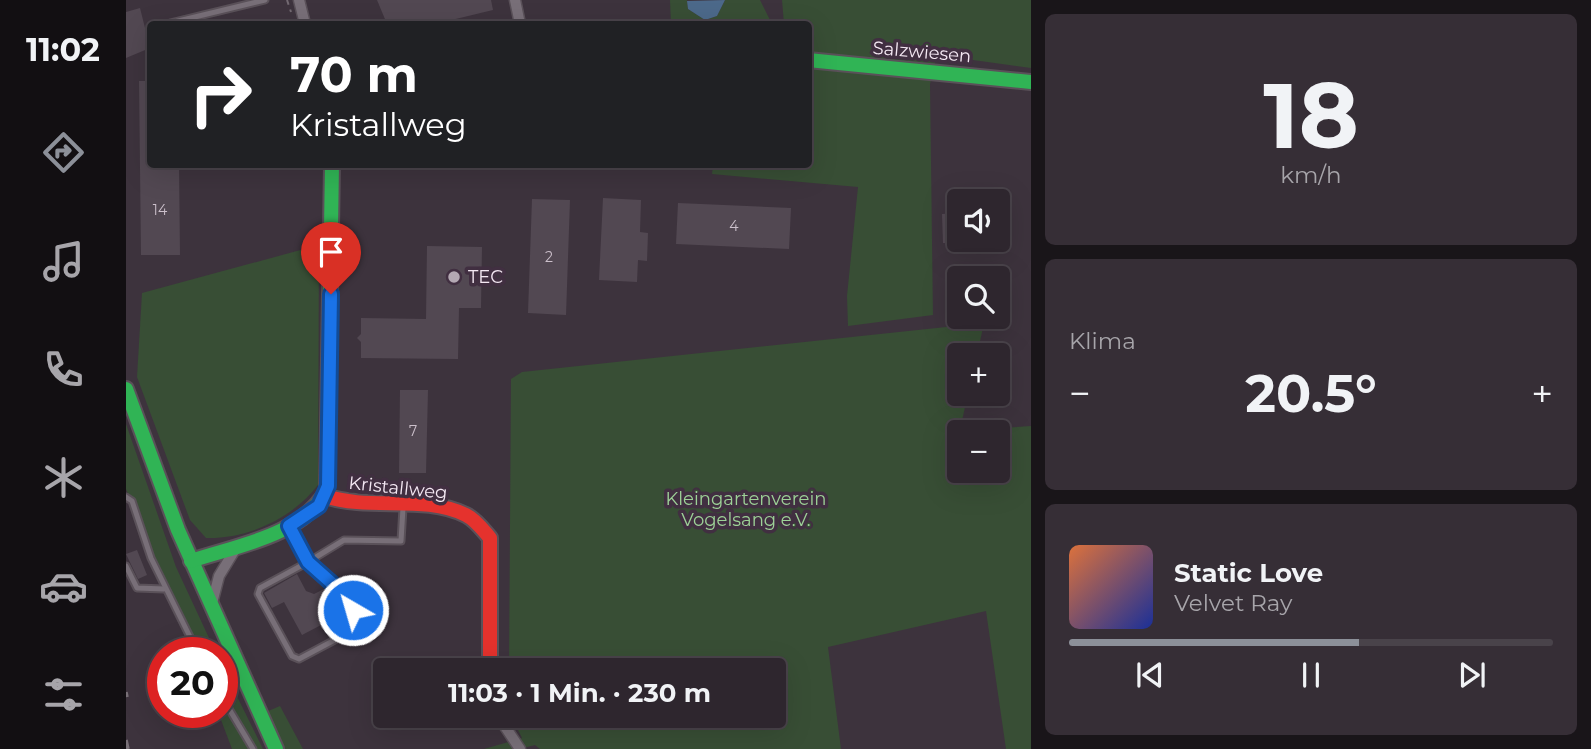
<!DOCTYPE html>
<html lang="de">
<meta charset="utf-8">
<style>
body{margin:0;font-family:Montserrat,sans-serif;background:#362e36;color:#f1f3f6;height:100vh;display:flex;flex-direction:column;font-size:26px;white-space:nowrap}
*{box-sizing:border-box;margin:0}
p{font-size:23px;color:#a7a5aa}
.icon{flex:none;width:38px;height:38px;fill:none;stroke:currentColor;stroke-width:2;stroke-linecap:round;stroke-linejoin:round}
.map{position:relative;flex:1;overflow:hidden}
.sheet{display:flex;flex-direction:column;gap:14px;padding:14px;background:#191519;width:560px}
.sheet>*{flex:none}
.banner{position:absolute;left:21px;top:21px;width:665px;height:147px;border-radius:7px;box-shadow:0 7px 28px #0002,0 0 0 2px #49434a;background:#202124;color:#fff;overflow:hidden}
.controls{position:absolute;left:821px;top:189px;display:grid;gap:14px}
.controls a{display:grid;place-items:center;width:63px;height:63px;border-radius:7px;background:#2e262e;box-shadow:0 7px 28px #0002,0 0 0 2px #49434a;font-size:35px}
.speed{position:absolute;left:21px;top:637px;display:flex;gap:14px;font-size:35px;font-weight:700;text-align:center}
.speed>*{display:grid;place-content:center;width:91px;height:91px;border-radius:50%;background:#2e262e;box-shadow:0 7px 28px #0002,0 0 0 2px #49434a;line-height:1}
.speed .limit{border:10px solid #d22;background:#fff;color:#111}
.pin{position:absolute;display:grid;place-items:center;width:60px;height:60px;color:#fff;margin:-72px -30px;border-radius:50% 50% 50% 0;rotate:-45deg;box-shadow:0 0 7px #0007}
.pin .icon{rotate:45deg}
.me{position:absolute;width:77px;margin:-38px;rotate:322deg;stroke-linejoin:round;filter:drop-shadow(0 0 5px #0008)}
.turn{display:flex;align-items:center;gap:24px;height:147px;padding:0 28px;font-size:32px}
.turn .icon{width:91px;height:91px;stroke-width:2.5}
.turn b{display:block;font-size:49px;line-height:60px}
.big{font-size:52px;font-weight:700;line-height:1.1}
.sheet .widget{flex:1;display:flex;flex-direction:column;justify-content:center;gap:10px;min-width:0;padding:0 24px;border-radius:10px;background:#362e36}
.sheet .dial{align-items:center;gap:0}
.dial b{font-size:91px;line-height:1}
.song{display:flex;align-items:center;gap:21px}
.cover{width:84px;height:84px;border-radius:10px;background:linear-gradient(135deg,hsl(20 70% 55%),hsl(230 70% 35%))}
.played{height:7px;border-radius:4px;background:linear-gradient(90deg,#8c9099 60%,#49434a 60%)}
.keys{display:flex;justify-content:space-around;direction:ltr}
.heat{display:flex;justify-content:space-between;align-items:center;font-size:38px;direction:ltr}
.trip{position:absolute;left:247px;top:658px;width:413px;height:70px;border-radius:7px;background:#2e262e;box-shadow:0 7px 28px #0002,0 0 0 2px #49434a;font-weight:700;line-height:70px;text-align:center}
main{display:flex;flex:1;min-height:0}
.tabs{display:flex;flex-direction:column;width:126px;justify-content:space-around;align-items:center;background:#120f12;color:#a7a5aa}
.tabs .icon{width:49px;height:49px}
.tabs .active{color:#8c9099}
.tabs b{font-size:32px;color:#f1f3f6}
.map>svg:first-child{display:block}
</style>
<main>
<nav class="tabs">
<b>11:02</b>
<svg class="icon active" aria-label="directions" viewBox="0 0 24 24"><path d="M12 3l9 9-9 9-9-9zM9 14v-3h6M13 9l2 2-2 2"/></svg>
<svg class="icon" aria-label="music" viewBox="0 0 24 24"><path d="M9 18V5l10-2v13"/><circle cx="6" cy="18" r="3"/><circle cx="16" cy="16" r="3"/></svg>
<svg class="icon" aria-label="phone" viewBox="0 0 24 24"><path d="M5 4h4l2 5-3 2q2 4 5 5l2-3 5 2v4C11 20 4 13 5 4z"/></svg>
<svg class="icon" aria-label="climate" viewBox="0 0 24 24"><path d="M12 3v18M4 7l16 10M4 17L20 7"/></svg>
<svg class="icon" aria-label="car" viewBox="0 0 24 24"><path d="M5 17H2v-5l4-1 3-4h7l3 4 3 1v5h-3M9 17h6M6 11h13"/><circle cx="7" cy="17" r="2"/><circle cx="17" cy="17" r="2"/></svg>
<svg class="icon" aria-label="filters" viewBox="0 0 24 24"><path d="M4 7h16M4 17h16"/><circle cx="9" cy="7" r="2"/><circle cx="15" cy="17" r="2"/></svg>
</nav>
<div class="map">
<svg width="905" height="749" viewBox="0 0 905 749">
<rect width="100%" height="100%" fill="#3d333d"/>
<g fill="#384e35" fill-rule="evenodd">
<path d="M544 0H561L562 9 579 20 591 16 599 0H634L646 24H545Z"/>
<path d="M656 0H905V68L811 55 804 84 807 315 722 326 721 296 732 187 586 174 587 165 682 164V24H658Z"/>
<path d="M193 245 192 485C167 518 122 539 80 538L64 520 11 377 16 293Z"/>
<path d="M858 323 851 355H833V394H842L835 425 861 429 905 426V749H880L860 611 702 647 715 749H414L409 745 393 749H358L396 738 385 716H648V670H383L385 379 396 372ZM833 432H872V471H833Z"/>
<path d="M0 424 50 567 90 653H68L0 489Z"/>
<path d="M96 666 137 749H106L92 712H96Z"/>
<path d="M154 706 177 749H159L140 712Z"/>
</g>
<path fill="#4c698a" d="M599 0 591 16 579 20 562 9 561 1Z"/>
<g fill="#524852">
<path d="M251 0H365L367 10 309 24H261Z"/>
<path d="M14 8 24 48 0 58V12Z"/>
<path d="M13 81H24V164H53L54 255H15Z"/>
<path d="M477 198 515 200 514 232 522 233 521 261 512 260 511 282 473 280Z"/>
<path d="M406 199 444 200 440 315 402 313Z"/>
<path d="M552 203 665 208 663 249 550 244Z"/>
<path d="M833 213V243H817L816 214Z"/>
<path d="M301 246 356 247 355 308H333L332 359 235 358V342L231 338 235 334V318L300 319Z"/>
<path d="M274 390H302L300 473H273Z"/>
<path d="M11 550 21 575 12 579 0 554Z"/>
<path d="M171 574 180 591 188 594 202 587 213 601 191 613 197 624 176 635 158 602 146 608 138 593Z"/>
</g>
<g fill="none" stroke-linecap="round" stroke-linejoin="round">
<g stroke="#5a5159" stroke-width="9">
<g id="lane">
<path d="M44 23 139 0"/>
<path d="M0 497 6 501 25 558 72 653"/>
<path d="M164 529 182 562 134 588 132 594 166 656 173 659 235 626 219 595 182 562 218 540 275 541 277 508"/>
<path d="M0 566 11 588 38 589"/>
<path d="M96 697 127 749"/>
</g>
</g>
<g stroke="#5a5159" stroke-width="13">
<g id="street">
<path d="M173 0 179 24"/>
<path d="M389 0 394 24"/>
<path d="M85 607 93 576 110 548"/>
<path d="M372 716 394 749"/>
</g>
</g>
<g stroke="#5a5159" stroke-width="18">
<g id="fast">
<path d="M682 60 905 82"/>
<path d="M0 389 52 530 150 749"/>
<path d="M65 561C112 545 173 537 201 491L206 164"/>
</g>
</g>
<g stroke="#5a5159" stroke-width="18">
<path id="jam" d="M199 496C244 511 298 494 340 515 350 520 357 530 364 538V670"/>
</g>
<path stroke="#736a72" stroke-width="2" stroke-dasharray="5 5" stroke-linecap="butt" d="M161 0 165 12"/>
<use href="#lane" stroke="#786f78" stroke-width="5"/>
<use href="#street" stroke="#786f78" stroke-width="10"/>
<use href="#fast" stroke="#30b455" stroke-width="14"/>
<use href="#jam" stroke="#e5322d" stroke-width="14"/>
<g stroke="#797178" stroke-width="3.5" stroke-dasharray="12 12" stroke-linecap="butt">
<path d="M0 692 1 697"/>
<path d="M0 740 2 749"/>
</g>
</g>
<g fill="none" stroke-linecap="round" stroke-linejoin="round">
<g stroke="#114b97" stroke-width="18">
<path id="route" d="M205 294 202 486 193 506 163 526 182 562 219 595 227 610"/>
</g>
<use href="#route" stroke="#1a73e8" stroke-width="12"/>
</g>
<circle fill="#b4a9b3" stroke="#412f41" stroke-width="2.5" cx="328" cy="277" r="7"/>
<g text-anchor="middle" dominant-baseline="central" stroke-width="7" stroke-linejoin="round" paint-order="stroke">
<g font-size="14" fill="#ccc0cb">
<text x="34" y="210">14</text>
<text x="608" y="226">4</text>
<text x="423" y="257">2</text>
<text x="287" y="431">7</text>
</g>
<g font-size="18" fill="#f4e8f3" stroke="#412f41">
<text transform="translate(796 52) rotate(5)">Salzwiesen</text>
<text transform="translate(272 488) rotate(6)">Kristallweg</text>
</g>
<g font-size="18" fill="#f4e8f3" stroke="#412f41" text-anchor="start">
<text x="342" y="277">TEC</text>
</g>
<g font-size="18" fill="#9dd297" stroke="#412f41">
<text x="620" y="499">Kleingartenverein<tspan x="620" dy="21">Vogelsang e.V.</tspan></text>
</g>
</g>
</svg>
<div class="controls">
<a><svg class="icon" aria-label="sound" viewBox="0 0 24 24"><path d="M4 9h4l5-4v14l-5-4H4zM17 9q2 3 0 6"/></svg></a>
<a><svg class="icon" aria-label="search" viewBox="0 0 24 24"><circle cx="10" cy="10" r="6"/><path d="M15 15l6 6"/></svg></a>
<a>+</a>
<a>−</a>
</div>
<div class="speed"><div class="limit">20</div></div>
<div class="pin" style="left:205px;top:294px;background:#d93025"><svg class="icon" aria-label="arrive" viewBox="0 0 24 24"><path d="M6 21V4h12l-3 4 3 4H6"/></svg></div>
<svg class="me" style="left:227px;top:610px" viewBox="-20 -20 40 40"><circle r="17" fill="#1a73e8" stroke="#fff" stroke-width="3"/><path d="M0-11L8 9 0 5-8 9z" fill="#fff"/></svg>
<div class="trip">11:03 · 1 Min. · 230 m</div>
<div class="banner">
<div class="turn"><svg class="icon" aria-label="right" viewBox="0 0 24 24"><path d="M7 20v-9h11M14 6l5 5-5 5"/></svg><div><b>70 m</b>Kristallweg</div></div>
</div>
</div>
<section class="sheet">
<div class="widget dial"><b>18</b><p>km/h</p></div>
<div class="widget"><p>Klima</p>
<div class="heat"><a>−</a><b class="big">20.5°</b><a>+</a></div>
</div>
<div class="widget">
<div class="song"><i class="cover"></i><div><b>Static Love</b><p>Velvet Ray</p></div></div>
<div class="played"></div>
<div class="keys"><svg class="icon" aria-label="previous" viewBox="0 0 24 24"><path d="M18 5L8 12l10 7zM5 5v14"/></svg><svg class="icon" aria-label="pause" viewBox="0 0 24 24"><path d="M8 5v14M16 5v14"/></svg><svg class="icon" aria-label="next" viewBox="0 0 24 24"><path d="M6 5l10 7-10 7zM19 5v14"/></svg></div>
</div>
</section>
</main>
